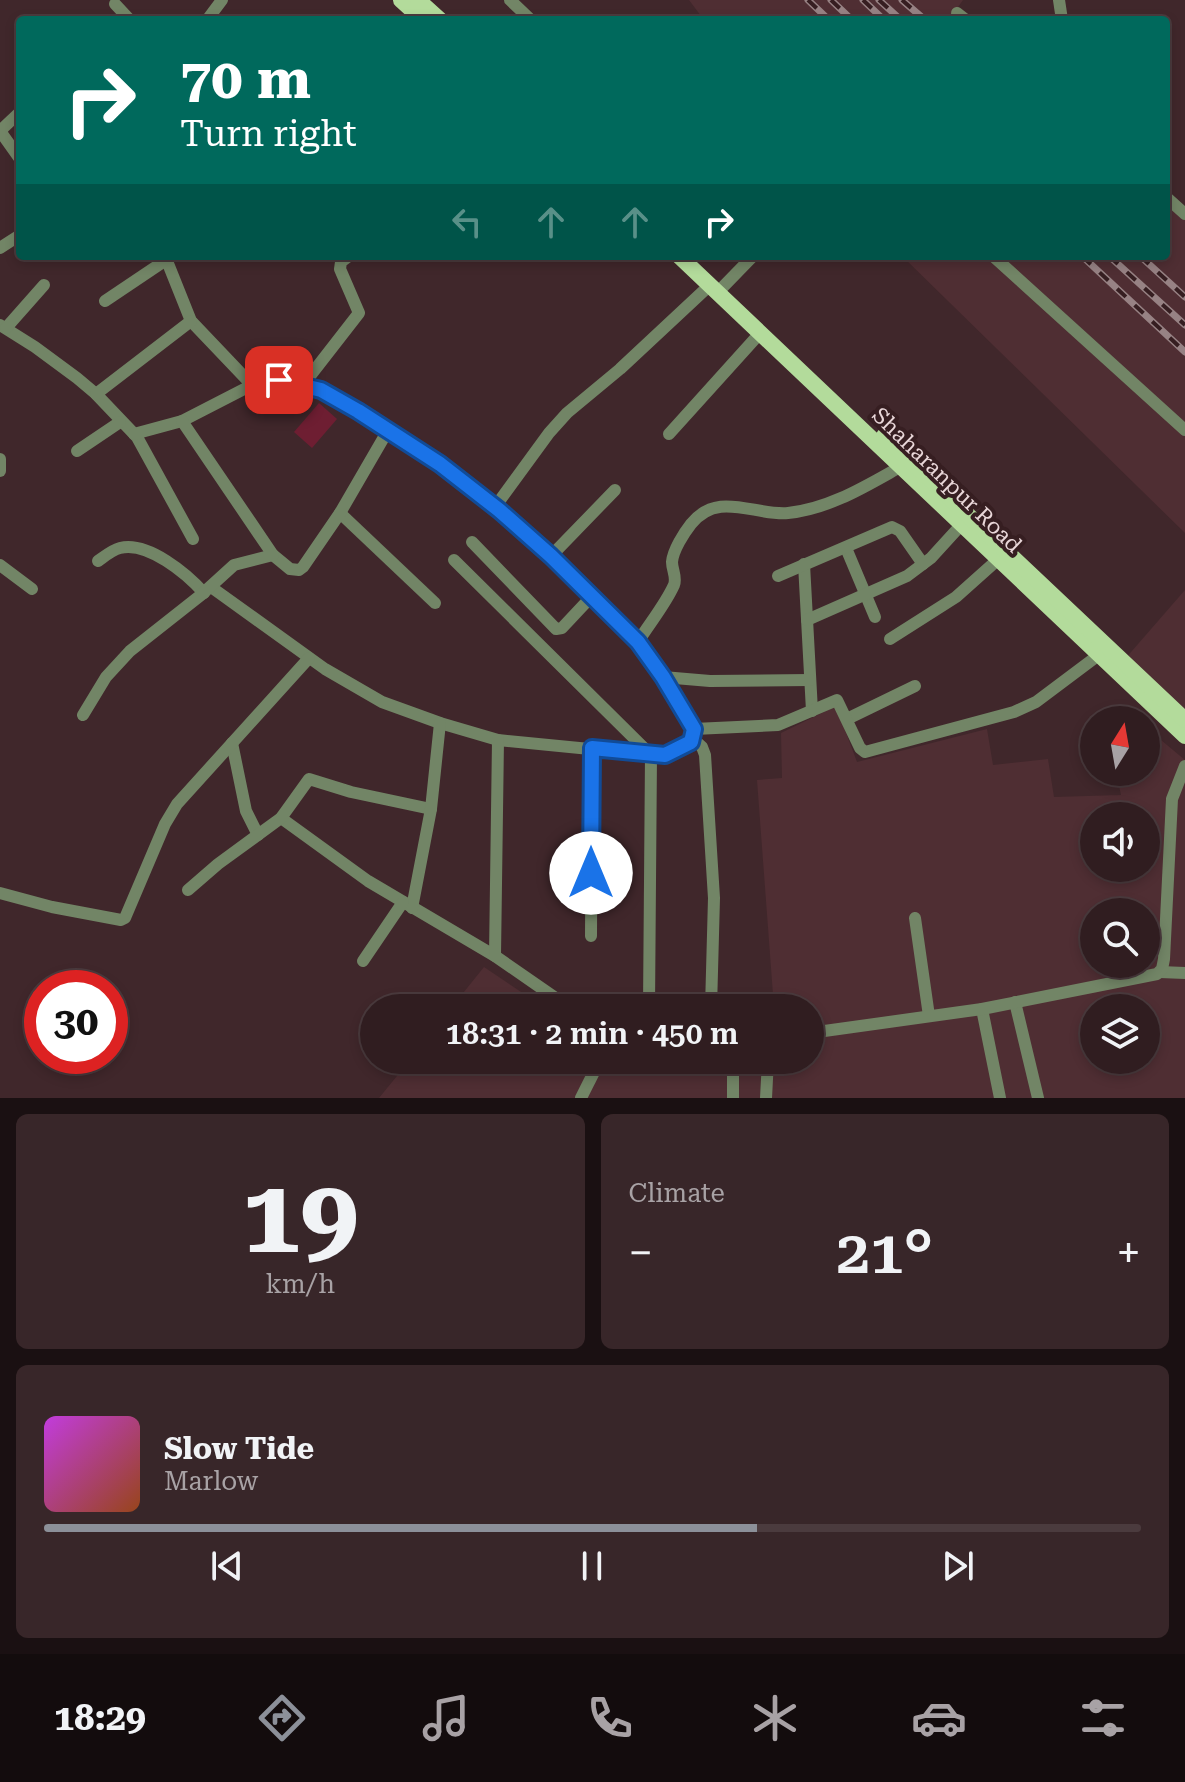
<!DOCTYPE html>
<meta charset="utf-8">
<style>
body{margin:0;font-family:"Roboto Serif",serif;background:#382629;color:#f1f3f6;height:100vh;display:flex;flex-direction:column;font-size:30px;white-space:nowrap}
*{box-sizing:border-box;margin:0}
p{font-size:26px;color:#a8a2a5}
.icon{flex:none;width:44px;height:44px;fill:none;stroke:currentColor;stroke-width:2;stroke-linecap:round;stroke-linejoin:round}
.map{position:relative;height:1098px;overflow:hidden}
.details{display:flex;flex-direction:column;gap:16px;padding:16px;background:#1a1012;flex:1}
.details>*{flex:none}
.guide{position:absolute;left:16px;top:16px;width:1154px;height:244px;border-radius:8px;box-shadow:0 4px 12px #0003,0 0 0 2px #4b3b3e;background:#00695c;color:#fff;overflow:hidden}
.needle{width:52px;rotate:11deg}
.controls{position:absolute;left:1080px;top:706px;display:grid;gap:16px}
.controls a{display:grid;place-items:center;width:80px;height:80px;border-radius:50%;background:#301d20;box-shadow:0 4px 12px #0003,0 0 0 2px #4b3b3e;font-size:40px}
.speed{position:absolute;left:24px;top:970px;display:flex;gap:16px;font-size:40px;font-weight:700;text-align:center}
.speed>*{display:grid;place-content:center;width:104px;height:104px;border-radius:50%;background:#301d20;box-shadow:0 4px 12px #0003,0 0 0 2px #4b3b3e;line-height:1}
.speed .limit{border:12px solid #d22;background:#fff;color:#111}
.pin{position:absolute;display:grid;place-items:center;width:68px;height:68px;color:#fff;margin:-34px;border-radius:16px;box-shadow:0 4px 12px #0006}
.me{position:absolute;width:88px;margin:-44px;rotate:0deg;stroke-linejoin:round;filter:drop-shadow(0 0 6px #0008)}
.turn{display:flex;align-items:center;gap:28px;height:168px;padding:0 32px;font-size:36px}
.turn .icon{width:104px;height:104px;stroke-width:2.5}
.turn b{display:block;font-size:56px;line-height:68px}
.lanes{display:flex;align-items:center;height:76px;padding:0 32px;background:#0003;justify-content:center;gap:40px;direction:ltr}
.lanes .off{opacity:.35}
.big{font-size:60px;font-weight:600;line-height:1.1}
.details .widget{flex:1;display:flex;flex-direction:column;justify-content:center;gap:12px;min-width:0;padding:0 28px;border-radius:12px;background:#382629}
.details .dial{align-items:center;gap:0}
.dial b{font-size:104px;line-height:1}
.song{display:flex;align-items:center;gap:24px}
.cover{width:96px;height:96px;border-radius:12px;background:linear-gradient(135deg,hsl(290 70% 55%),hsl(20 70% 35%))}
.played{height:8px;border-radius:4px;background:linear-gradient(90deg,#8c9099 65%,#4b3b3e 65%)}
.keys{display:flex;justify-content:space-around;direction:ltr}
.heat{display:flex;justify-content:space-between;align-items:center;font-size:44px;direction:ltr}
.details .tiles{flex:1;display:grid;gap:16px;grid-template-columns:1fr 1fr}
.widget:last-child{grid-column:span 2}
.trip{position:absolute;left:360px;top:994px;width:464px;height:80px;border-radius:40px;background:#301d20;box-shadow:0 4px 12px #0003,0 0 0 2px #4b3b3e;font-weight:600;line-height:80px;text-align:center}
.tabs{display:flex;height:128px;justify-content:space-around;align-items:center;background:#130c0d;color:#a8a2a5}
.tabs .icon{width:56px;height:56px}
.tabs .current{color:#8c9099}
.tabs b{font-size:36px;color:#f1f3f6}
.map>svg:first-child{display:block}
</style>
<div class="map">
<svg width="1185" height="1098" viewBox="0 0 1185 1098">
<rect width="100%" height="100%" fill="#40272b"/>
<g fill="#4f2e33" fill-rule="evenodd">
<path d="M689 0H963L958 7 972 20H704Z"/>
<path d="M1166 201 1185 219V533L902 256H1166Z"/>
<path d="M1185 590V713L1125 659Z"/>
<path d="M836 706 857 762 987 729 993 765 1048 759 1054 797 1121 795 1116 772H1146V742L1155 735 1185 760V1098H379L410 1060H637L643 1063 698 1060H810V1008H774L757 780 782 778 781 733ZM1094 816H1146V868H1094ZM1094 912H1146V964H1094ZM1094 1008H1146V1060H1094Z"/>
<path d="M484 967 545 1008H451Z"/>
</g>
<path fill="#6e1e32" d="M319 403 337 419 312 448 294 432Z"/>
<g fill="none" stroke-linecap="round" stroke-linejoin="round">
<path stroke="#7c6569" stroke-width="2" stroke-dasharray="6 6" stroke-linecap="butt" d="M717 258 719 256"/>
<g stroke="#728566" stroke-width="12">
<path d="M510 0 531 20"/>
<path d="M1059 0 1062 20"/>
<path d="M115 4 130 20"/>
<path d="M957 13 966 20"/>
<path d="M207 20 222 0"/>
<path d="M20 112 0 131 20 159"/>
<path d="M1166 197 1185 214"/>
<path d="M0 248 20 235"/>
<path d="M165 256 191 321 252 385"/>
<path d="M993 256 1185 430"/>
<path d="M718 292 753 256"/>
<path d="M105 301 166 260"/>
<path d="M0 325 35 347 77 378 96 394 137 437 193 539"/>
<path d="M6 328 44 285"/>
<path d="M303 385 359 313 340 269 341 262 349 256"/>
<path d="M96 394 191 321"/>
<path d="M134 434 182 421 252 385 270 380 285 381 321 390 440 464 499 510 551 556 638 642 663 677 694 729C692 752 670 755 651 755L498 740 440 723 382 702 325 669 211 587"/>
<path d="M669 434 761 332"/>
<path d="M77 451 120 422"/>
<path d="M0 459V471"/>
<path d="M495 507 549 433 567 413 620 369 710 285"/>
<path d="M340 513 435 603"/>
<path d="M472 542 556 629 562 628 592 596"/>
<path d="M846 548 875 617"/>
<path d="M273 555 290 569 299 570 303 567 340 513 387 432"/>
<path d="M551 556 615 490"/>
<path d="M454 560 651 755 649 1008"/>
<path d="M98 561C105 556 112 550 120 548 148 541 187 574 204 593"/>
<path d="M804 564 812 711"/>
<path d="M0 565 32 589"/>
<path d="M778 576 892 527 900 531 923 564"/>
<path d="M807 620 907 576 931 558 962 524"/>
<path d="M890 639 956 597 1003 555"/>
<path d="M638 642C649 624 665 605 674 585 677 577 672 570 672 562 673 550 684 533 691 524 718 490 754 516 788 513 829 509 866 486 900 467"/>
<path d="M663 677 710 681 810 680"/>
<path d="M83 715 106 677 130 651 201 595 234 565 273 555 182 421"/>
<path d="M847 719 915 686"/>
<path d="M694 729 778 725 837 700 860 748 865 752 1014 712 1036 702 1100 654"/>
<path d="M693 739 702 747 705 755 714 898 711 1008"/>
<path d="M232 743 246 811 258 835"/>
<path d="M281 818 368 881 495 956 570 1008"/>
<path d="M188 890 218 864 281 818 309 779 351 792 431 809"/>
<path d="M0 893 52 907 121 920 125 918 165 824 177 804 309 658"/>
<path d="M412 908 431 809 440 723"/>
<path d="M915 918 929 1016"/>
<path d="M591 936 592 748"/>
<path d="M495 956 498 740"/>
<path d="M363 961 403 902"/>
<path d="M1160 972 1185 973"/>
<path d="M1015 1002 1038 1098"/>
<path d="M982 1009 1000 1098"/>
<path d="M810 1033 982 1009 1157 974 1162 969 1164 959 1172 799 1185 766"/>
<path d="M581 1098 600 1060"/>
<path d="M733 1098V1060"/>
<path d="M766 1098 768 1060"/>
</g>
<g stroke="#b3db9b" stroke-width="16">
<path d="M401 0 423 20"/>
<path d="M418 0 440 20"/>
<path d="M679 256 1185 736"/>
<path d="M884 436 1185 720"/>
</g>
<g stroke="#978284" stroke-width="7">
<g id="rail">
<path d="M808 0 829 20"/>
<path d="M831 0 852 20"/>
<path d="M863 0 884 20"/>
<path d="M879 0 901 20"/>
<path d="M902 0 925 20"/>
<path d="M1082 256 1185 352"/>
<path d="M1109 256 1185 325"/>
<path d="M1140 256 1185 297"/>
</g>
</g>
<use href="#rail" stroke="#361e21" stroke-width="4" stroke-dasharray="12" stroke-linecap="butt"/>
</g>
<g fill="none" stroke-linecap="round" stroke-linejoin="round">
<g stroke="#114b97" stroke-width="20">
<path id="route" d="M279 380 321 390 358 411 440 464 499 510 551 556 638 642 663 677 694 729 691 742 665 755 592 748 591 873"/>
</g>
<use href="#route" stroke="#1a73e8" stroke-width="14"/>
</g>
<g text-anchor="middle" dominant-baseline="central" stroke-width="8" stroke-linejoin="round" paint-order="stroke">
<g font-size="22" fill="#e9d7d9" stroke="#361e21">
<text transform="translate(947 480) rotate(44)">Shaharanpur Road</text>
</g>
</g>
</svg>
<div class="controls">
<a><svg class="needle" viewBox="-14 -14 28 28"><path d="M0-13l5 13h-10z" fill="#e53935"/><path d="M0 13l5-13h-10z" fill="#a8a2a5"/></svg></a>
<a><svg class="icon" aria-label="sound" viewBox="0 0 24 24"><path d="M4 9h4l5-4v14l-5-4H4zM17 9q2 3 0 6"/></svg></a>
<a><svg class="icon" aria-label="search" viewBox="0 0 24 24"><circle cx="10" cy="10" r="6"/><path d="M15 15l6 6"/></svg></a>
<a><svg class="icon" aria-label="layers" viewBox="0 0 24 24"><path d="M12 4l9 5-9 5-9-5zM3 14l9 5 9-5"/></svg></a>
</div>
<div class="speed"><div class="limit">30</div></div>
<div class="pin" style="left:279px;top:380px;background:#d93025"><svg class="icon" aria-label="arrive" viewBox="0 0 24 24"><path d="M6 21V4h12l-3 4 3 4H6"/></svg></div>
<svg class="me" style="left:591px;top:873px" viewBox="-20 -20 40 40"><circle r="19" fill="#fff"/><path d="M0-13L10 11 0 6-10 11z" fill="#1a73e8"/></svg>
<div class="trip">18:31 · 2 min · 450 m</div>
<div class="guide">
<div class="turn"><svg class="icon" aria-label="right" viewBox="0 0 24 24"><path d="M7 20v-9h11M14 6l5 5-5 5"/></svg><div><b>70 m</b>Turn right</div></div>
<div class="lanes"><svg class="icon off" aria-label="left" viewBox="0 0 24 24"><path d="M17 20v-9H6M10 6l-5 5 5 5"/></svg><svg class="icon off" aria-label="ahead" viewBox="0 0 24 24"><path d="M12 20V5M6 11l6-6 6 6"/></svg><svg class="icon off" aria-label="ahead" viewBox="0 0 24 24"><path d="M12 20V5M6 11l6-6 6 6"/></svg><svg class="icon" aria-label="right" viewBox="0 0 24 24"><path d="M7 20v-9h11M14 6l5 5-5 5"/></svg></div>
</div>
</div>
<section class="details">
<div class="tiles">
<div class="widget dial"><b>19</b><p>km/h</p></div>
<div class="widget"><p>Climate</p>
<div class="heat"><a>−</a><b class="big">21°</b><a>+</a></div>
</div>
<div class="widget">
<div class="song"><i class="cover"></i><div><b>Slow Tide</b><p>Marlow</p></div></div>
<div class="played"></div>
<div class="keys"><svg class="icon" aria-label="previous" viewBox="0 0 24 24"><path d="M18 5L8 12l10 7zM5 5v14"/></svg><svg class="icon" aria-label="pause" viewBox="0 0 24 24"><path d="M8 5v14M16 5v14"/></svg><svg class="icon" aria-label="next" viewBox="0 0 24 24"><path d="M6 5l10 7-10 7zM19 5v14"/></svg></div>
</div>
</div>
</section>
<nav class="tabs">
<b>18:29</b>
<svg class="icon current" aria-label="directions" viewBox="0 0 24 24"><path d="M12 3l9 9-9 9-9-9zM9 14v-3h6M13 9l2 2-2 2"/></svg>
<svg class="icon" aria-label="music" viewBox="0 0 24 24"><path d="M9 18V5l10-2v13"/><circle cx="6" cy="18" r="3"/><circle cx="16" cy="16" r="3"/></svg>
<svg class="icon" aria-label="phone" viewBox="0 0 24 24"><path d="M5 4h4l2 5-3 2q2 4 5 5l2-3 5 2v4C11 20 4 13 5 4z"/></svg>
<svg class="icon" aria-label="climate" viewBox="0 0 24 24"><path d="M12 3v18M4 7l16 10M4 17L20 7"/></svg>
<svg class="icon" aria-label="car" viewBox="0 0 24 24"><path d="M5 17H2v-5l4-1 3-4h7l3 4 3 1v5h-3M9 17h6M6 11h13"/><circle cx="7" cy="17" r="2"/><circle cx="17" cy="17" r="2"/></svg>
<svg class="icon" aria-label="filters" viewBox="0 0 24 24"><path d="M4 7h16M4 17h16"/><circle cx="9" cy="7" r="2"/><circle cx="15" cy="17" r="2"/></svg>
</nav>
